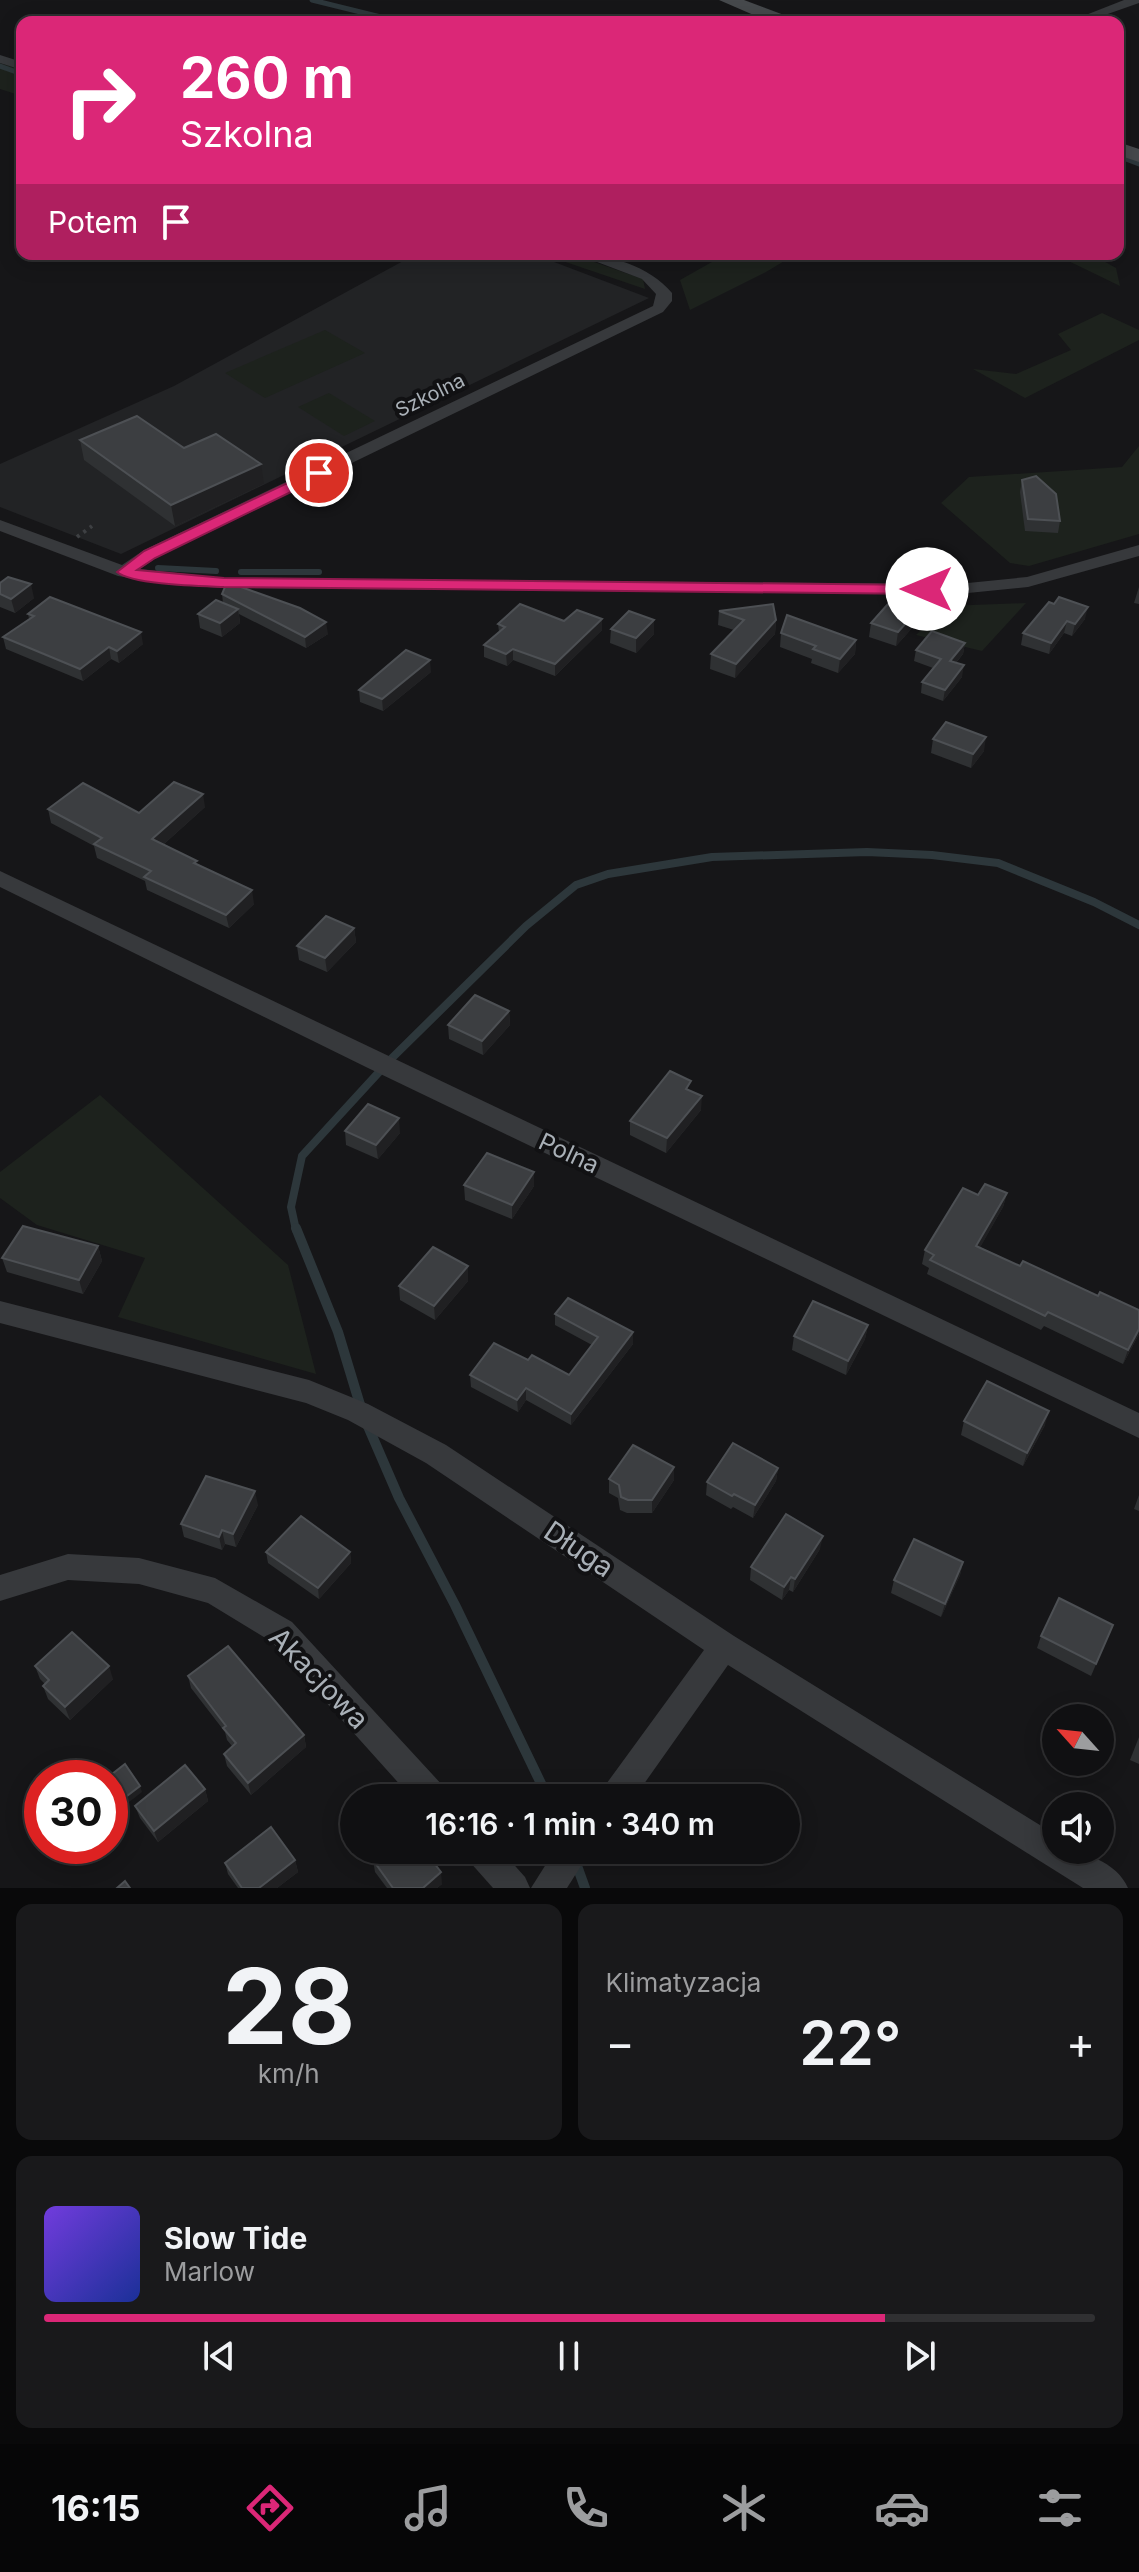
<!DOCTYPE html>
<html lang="pl">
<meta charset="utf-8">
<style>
body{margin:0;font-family:Inter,sans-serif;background:#19191b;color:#f1f3f6;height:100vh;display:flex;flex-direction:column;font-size:30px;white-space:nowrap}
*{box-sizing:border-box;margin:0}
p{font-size:26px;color:#9c9d9f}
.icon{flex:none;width:44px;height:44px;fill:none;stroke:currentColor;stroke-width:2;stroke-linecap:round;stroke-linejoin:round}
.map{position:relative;height:1888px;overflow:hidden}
.drawer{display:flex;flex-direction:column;gap:16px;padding:16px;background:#09090a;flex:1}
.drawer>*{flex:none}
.top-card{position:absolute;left:16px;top:16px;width:1108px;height:244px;border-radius:16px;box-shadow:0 4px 20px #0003,0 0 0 2px #303032;background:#db2777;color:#fff;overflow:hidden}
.needle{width:52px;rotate:297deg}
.buttons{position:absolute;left:1042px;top:1704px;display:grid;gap:16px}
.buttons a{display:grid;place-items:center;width:72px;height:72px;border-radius:50%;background:#101012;box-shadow:0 4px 20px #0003,0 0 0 2px #303032;font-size:40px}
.speed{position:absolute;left:24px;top:1760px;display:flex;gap:16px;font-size:40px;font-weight:700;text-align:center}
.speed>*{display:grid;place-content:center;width:104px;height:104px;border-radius:50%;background:#101012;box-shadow:0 4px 20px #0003,0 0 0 2px #303032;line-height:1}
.speed .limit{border:12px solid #d22;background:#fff;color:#111}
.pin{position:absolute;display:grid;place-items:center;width:68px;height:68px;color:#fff;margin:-34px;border:4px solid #fff;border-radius:50%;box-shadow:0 2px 8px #0007}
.me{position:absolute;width:88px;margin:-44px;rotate:270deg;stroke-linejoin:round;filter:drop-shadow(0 0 6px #0008)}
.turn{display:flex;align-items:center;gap:28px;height:168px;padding:0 32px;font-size:36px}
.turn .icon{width:104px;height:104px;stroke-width:2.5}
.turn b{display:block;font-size:56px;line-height:68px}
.then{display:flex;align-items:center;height:76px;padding:0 32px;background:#0003;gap:16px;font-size:30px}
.big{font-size:60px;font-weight:600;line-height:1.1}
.drawer .tile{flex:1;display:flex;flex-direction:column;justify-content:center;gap:12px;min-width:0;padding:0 28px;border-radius:16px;background:#19191b}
.drawer .dial{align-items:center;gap:0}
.dial b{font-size:104px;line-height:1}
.song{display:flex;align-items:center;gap:24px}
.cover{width:96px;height:96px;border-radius:12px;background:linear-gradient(135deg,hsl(260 70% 55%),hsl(230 70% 35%))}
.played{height:8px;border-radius:4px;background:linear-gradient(90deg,#db2777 80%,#303032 80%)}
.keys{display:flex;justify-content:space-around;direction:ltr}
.heat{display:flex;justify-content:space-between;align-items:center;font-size:44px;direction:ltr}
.drawer .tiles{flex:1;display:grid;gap:16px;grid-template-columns:1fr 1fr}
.tile:last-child{grid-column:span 2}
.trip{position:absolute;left:340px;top:1784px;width:460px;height:80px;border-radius:40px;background:#101012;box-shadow:0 4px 20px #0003,0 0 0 2px #303032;font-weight:600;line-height:80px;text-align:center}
.dock{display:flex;height:128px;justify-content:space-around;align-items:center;background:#060607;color:#9c9d9f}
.dock .icon{width:56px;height:56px}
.dock .selected{color:#db2777}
.dock b{font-size:36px;color:#f1f3f6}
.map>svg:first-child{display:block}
</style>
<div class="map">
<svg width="1139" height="1888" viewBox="0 0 1139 1888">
<rect width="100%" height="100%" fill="#161618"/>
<path fill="#222325" d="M416 254H533L649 298 121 554 0 507V464L174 386Z"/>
<g fill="#1d221d">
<path d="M0 63 22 70V96L0 89Z"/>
<path d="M542 254H571L643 279 645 289Z"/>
<path d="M726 254H796L766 272 690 310 680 280Z"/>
<path d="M1054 254H1091L1116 268 1120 286Z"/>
<path d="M1102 313 1139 330V340L1025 398 973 369 1016 374 1071 350 1058 334Z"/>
<path d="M325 330 365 353 265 398 225 373Z"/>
<path d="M329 393 375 421 344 436 298 407Z"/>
<path d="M1139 446V534L1029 566 1010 563 941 503 969 477 1122 467Z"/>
<path d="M1026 603 982 651 916 635 946 606Z"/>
<path d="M100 1095 288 1265 316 1374 118 1317 145 1258 37 1225 0 1198V1172Z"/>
</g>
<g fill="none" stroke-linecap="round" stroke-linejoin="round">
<g stroke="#2d373b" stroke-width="5">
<path d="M312 0 401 22"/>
<path d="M0 66 22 74"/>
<path d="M1118 156 1139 164"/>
</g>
<g stroke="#2d373b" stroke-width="6">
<path d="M158 568 216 571"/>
<path d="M241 572H319"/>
</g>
<path stroke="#2d373b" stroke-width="8" d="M296 1230 291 1207 302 1156 391 1059 526 926 576 885 608 874 712 857 867 852 932 855 998 863 1094 902 1139 925"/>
<g stroke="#2d373b" stroke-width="10">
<path d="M296 1228 338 1332 361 1408"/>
<path d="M367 1424 399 1498 455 1605 548 1798"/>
<path d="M576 1863 585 1888"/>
</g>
<path stroke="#3e4043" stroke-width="4" stroke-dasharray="3 5" stroke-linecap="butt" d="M77 537 92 526"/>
<g fill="#37393c" fill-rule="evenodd">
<path d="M1124 0H1139V3L1085 22H1068Z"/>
<path d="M0 55 22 62V70L0 63Z"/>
<path d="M576 254C610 254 649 266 672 293V301L663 312 156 558 140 569 224 578 958 584 1027 577 1139 545V556L1028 587 958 594 224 588 172 585 118 576 0 531V520L122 565 144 550 653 306 656 294 642 279Z"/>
<path d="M0 871 1139 1413V1438L368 1068 0 887Z"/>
<path d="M0 1301 309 1380 368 1404 446 1445 734 1636 1056 1835V1850C1082 1850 1117 1862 1128 1888H1083L728 1665 634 1798H599L604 1787 704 1650 426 1463 348 1420 306 1403 0 1323Z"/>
<path d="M68 1554 139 1558 215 1578 292 1622 444 1787 449 1798H412L272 1642 208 1603 139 1584 68 1580 0 1601V1575Z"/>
<path d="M464 1850H501L525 1877 530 1888H493L469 1861Z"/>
<path d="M555 1850H591L567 1888H531Z"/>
</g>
<g fill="#46494c" fill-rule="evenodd">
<path d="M719 0H744L792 18 795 22H770Z"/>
<path d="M1118 142 1139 149V162L1118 155Z"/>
</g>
</g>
<g fill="#2f3133">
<path d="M80 440 184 448 264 484 175 526 84 460Z"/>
<path d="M1022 480 1060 521 1058 533 1025 531 1020 492Z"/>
<path d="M0 583 34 598 15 613 0 607Z"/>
<path d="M1139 587V604L1134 603Z"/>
<path d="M222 594 328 634 306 648 239 614 240 623 222 637 200 628 198 614 223 603Z"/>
<path d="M1049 602 1085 619 1072 636 1064 633 1049 654 1021 645 1023 633Z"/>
<path d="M719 611 776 620 775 634 735 678 710 669 711 654 734 630 718 625Z"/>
<path d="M28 614 143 644 119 663 111 659 83 681 6 649 3 637 29 619Z"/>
<path d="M564 621 602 630 555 676 513 660 507 666 484 657V645L499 632 498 624Z"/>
<path d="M871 623 913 627 896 646 869 637Z"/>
<path d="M611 629 654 634 636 653 610 643Z"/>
<path d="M781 633 856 640 855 654 838 673 811 663 812 659 780 647Z"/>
<path d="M965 643 963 654 956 663 962 677 943 701 921 693 922 682 933 668 914 661 916 650Z"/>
<path d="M431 672 383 711 360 702 359 690Z"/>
<path d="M933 739 984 751 971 768 931 753Z"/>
<path d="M205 807 164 844 197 865 254 904 229 928 147 890 145 881 97 858 94 846 51 823 48 809 139 813Z"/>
<path d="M354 928 356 942 327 972 299 960 297 946Z"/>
<path d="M509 1011 510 1025 483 1055 449 1039 448 1025Z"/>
<path d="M691 1091 701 1110 666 1153 630 1135V1121Z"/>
<path d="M345 1131 400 1133 378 1159 346 1145Z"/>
<path d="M464 1185 534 1186 512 1219 465 1200Z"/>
<path d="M1007 1193 1003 1207 980 1247 1020 1266 1098 1296 1139 1310V1334L1123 1364 1044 1326 1041 1330 927 1274 929 1268 922 1264 925 1250 978 1195Z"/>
<path d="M98 1246 102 1261 83 1294 7 1272 2 1258Z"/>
<path d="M468 1266V1281L435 1320 400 1300 399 1286Z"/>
<path d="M555 1314 633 1332V1344L571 1425 526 1400 518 1412 471 1387 470 1375 528 1360 569 1375 592 1345 555 1325Z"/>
<path d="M868 1325 865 1339 846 1375 792 1350 794 1336Z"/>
<path d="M964 1421 1045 1425 1023 1466 961 1435Z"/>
<path d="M674 1467V1480L652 1513H627L620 1510 618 1498 609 1493V1479Z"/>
<path d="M778 1468 776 1481 753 1518 733 1507 731 1509 706 1495 707 1482Z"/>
<path d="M1139 1495V1511L1134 1509Z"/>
<path d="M258 1505 236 1547 225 1544 222 1550 184 1537 181 1524Z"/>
<path d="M820 1549 793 1592 789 1590 782 1600 750 1580 751 1567Z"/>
<path d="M266 1552H350L351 1563 319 1599 268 1563Z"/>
<path d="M963 1562 960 1575 941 1617 891 1593 894 1580Z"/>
<path d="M1113 1625 1091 1676 1037 1648 1041 1636Z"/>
<path d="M35 1666 113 1679 70 1720 48 1699 43 1686 45 1684 40 1679Z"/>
<path d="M188 1676 304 1735 306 1747 251 1795 227 1766 224 1754 232 1746 227 1740 225 1732 191 1688Z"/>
<path d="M1139 1737V1764L1130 1760Z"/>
<path d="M205 1789 208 1801 158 1842 140 1818 135 1806Z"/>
<path d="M295 1860 298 1872 277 1888H238L228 1874 225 1863Z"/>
<path d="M373 1860 442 1884 437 1888H387L375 1872Z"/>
</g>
<g fill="#202022">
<path d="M261 464 264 484 175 526 171 505Z"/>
<path d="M31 584 34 598 15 613 11 599Z"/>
<path d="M1088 607 1085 619 1072 636 1075 624Z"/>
<path d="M238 609 240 623 222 637 220 623Z"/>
<path d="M915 613 913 627 896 646 898 632Z"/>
<path d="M602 619V630L555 676V664Z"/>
<path d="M654 620V634L636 653V638Z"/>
<path d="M776 620 775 634 735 678 736 664Z"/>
<path d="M1067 621 1064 633 1049 654 1051 643Z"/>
<path d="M326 622 328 634 306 648 305 637Z"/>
<path d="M141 632 143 644 119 663 117 651Z"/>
<path d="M856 640 855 654 838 673 840 659Z"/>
<path d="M965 643 963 654 948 672 950 661Z"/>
<path d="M109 647 111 659 83 681 80 669Z"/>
<path d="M513 649V660L507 666 506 654Z"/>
<path d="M430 660 431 672 383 711 382 699Z"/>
<path d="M964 665 962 677 943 701 945 690Z"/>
<path d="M986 737 984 751 971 768 973 754Z"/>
<path d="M203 794 205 807 155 852 152 839Z"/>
<path d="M252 890 254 904 229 928 226 915Z"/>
<path d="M354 928 356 942 327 972 325 958Z"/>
<path d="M509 1011 510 1025 483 1055 482 1041Z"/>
<path d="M702 1096 701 1110 666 1153 667 1138Z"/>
<path d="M399 1118 400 1133 378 1159 376 1145Z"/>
<path d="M534 1172V1186L512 1219V1205Z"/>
<path d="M1007 1193 1003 1207 973 1260 976 1246Z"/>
<path d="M98 1246 102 1261 83 1294 79 1280Z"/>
<path d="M468 1266V1281L435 1320 434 1306Z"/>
<path d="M868 1325 865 1339 846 1375 848 1361Z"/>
<path d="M1139 1329V1334L1123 1364 1128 1350Z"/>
<path d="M633 1332V1344L571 1425V1414Z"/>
<path d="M526 1388V1400L518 1412 517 1400Z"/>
<path d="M1049 1411 1045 1425 1023 1466 1027 1453Z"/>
<path d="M674 1467V1480L652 1513V1500Z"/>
<path d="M778 1468 776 1481 753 1518 755 1505Z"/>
<path d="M255 1491 258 1505 236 1547 233 1534Z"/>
<path d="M222 1530 225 1544 222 1550 219 1537Z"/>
<path d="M823 1536 820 1549 793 1592 795 1579Z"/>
<path d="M350 1552 351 1563 319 1599 318 1588Z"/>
<path d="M963 1562 960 1575 941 1617 945 1604Z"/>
<path d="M791 1577 789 1590 782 1600 784 1587Z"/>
<path d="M109 1666 113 1679 70 1720 65 1707Z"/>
<path d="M304 1735 306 1747 251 1795 248 1783Z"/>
<path d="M140 1786 142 1792 110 1817V1809Z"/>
<path d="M205 1789 208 1801 158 1842 154 1831Z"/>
<path d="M295 1860 298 1872 277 1888H259Z"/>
<path d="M441 1872 442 1884 437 1888H423Z"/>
</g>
<g fill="#3c3e41" stroke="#4d5054" stroke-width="2">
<path d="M137 416 184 448 216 434 261 464 171 505 80 440Z"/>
<path d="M1036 476 1056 494 1060 521 1028 519 1022 480Z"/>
<path d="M8 577 31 584 11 599 0 594V583Z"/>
<path d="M227 582 300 608 326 622 305 637 222 594Z"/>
<path d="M50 597 141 632 117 651 109 647 80 669 3 637 34 616 28 614Z"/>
<path d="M1059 597 1088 607 1075 624 1067 621 1051 643 1023 633 1049 602 1054 604Z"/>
<path d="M216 600 238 609 220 623 198 614Z"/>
<path d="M520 604 564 621 577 610 602 619 555 664 513 649 506 654 484 645 505 627 498 624Z"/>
<path d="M773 604 776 620 736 664 711 654 744 620 719 611Z"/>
<path d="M888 604 915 613 898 632 871 623Z"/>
<path d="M629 611 654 620 636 638 611 629Z"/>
<path d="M787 615 856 640 840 659 813 649 816 646 781 633Z"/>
<path d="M932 631 965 643 950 661 964 665 945 690 922 682 941 659 916 650Z"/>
<path d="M406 650 430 660 382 699 359 690Z"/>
<path d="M946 722 986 737 973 754 933 739Z"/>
<path d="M174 782 203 794 152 839 197 861 194 863 252 890 226 915 144 877 151 871 94 844 102 838 48 809 83 783 139 813Z"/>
<path d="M326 916 354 928 325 958 297 946Z"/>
<path d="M475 995 509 1011 482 1041 448 1025Z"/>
<path d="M670 1071 691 1081 686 1089 702 1096 667 1138 630 1121Z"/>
<path d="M368 1104 399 1118 376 1145 345 1131Z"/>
<path d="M487 1153 534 1172 512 1205 464 1185Z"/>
<path d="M985 1184 1007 1193 976 1246 1020 1266 1023 1261 1098 1296 1100 1292 1139 1310V1329L1128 1350 1048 1312 1045 1316 930 1260 934 1255 925 1250 963 1188 978 1195Z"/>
<path d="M23 1226 98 1246 79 1280 2 1258Z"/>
<path d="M433 1247 468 1266 434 1306 399 1286Z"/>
<path d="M568 1298 633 1332 571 1414 526 1388 517 1400 470 1375 494 1343 528 1360 532 1355 569 1375 598 1337 555 1314Z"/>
<path d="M813 1301 868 1325 848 1361 794 1336Z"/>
<path d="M987 1381 1049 1411 1027 1453 964 1421Z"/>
<path d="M733 1443 778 1468 755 1505 734 1494 732 1496 707 1482Z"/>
<path d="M633 1445 674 1467 652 1500H628L621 1497 619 1485 609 1479Z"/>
<path d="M206 1476 255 1491 233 1534 222 1530 219 1537 181 1524Z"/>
<path d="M786 1514 823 1536 795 1579 791 1577 784 1587 751 1567Z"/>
<path d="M301 1516 350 1552 318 1588 266 1552Z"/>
<path d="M914 1539 963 1562 945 1604 894 1580Z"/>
<path d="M1059 1598 1113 1625 1096 1664 1041 1636Z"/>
<path d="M72 1632 109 1666 65 1707 43 1686 49 1680 35 1666Z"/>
<path d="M228 1646 304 1735 248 1783 224 1754 236 1743 223 1728 226 1726 188 1676Z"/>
<path d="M125 1764 140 1786 110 1809V1778H107Z"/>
<path d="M185 1765 205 1789 154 1831 135 1806Z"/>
<path d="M271 1827 295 1860 259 1888H242L225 1863Z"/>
<path d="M386 1850H424L441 1872 423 1888H393L373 1860Z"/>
<path d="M125 1881 130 1888H117Z"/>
</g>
<path fill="#db2777" stroke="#8e194d" stroke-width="2" d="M319 468 326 473 324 476 155 558 137 570 224 578 927 585 934 589 927 594 224 587C201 586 133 585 117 572L144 551Z"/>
<g text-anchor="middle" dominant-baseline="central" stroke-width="8" stroke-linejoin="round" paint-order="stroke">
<g font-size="20" fill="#a9b0b7" stroke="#111113">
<text transform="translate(430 395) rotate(-26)">Szkolna</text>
</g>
<g font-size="24" fill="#a9b0b7" stroke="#111113">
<text transform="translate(569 1153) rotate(25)">Polna</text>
</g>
<g font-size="28" fill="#a9b0b7" stroke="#111113">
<text transform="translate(579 1549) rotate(34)">Długa</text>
<text transform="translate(319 1678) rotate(46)">Akacjowa</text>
</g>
</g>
</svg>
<div class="buttons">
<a><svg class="needle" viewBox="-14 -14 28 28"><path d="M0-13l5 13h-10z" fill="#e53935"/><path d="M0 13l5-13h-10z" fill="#9c9d9f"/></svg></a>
<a><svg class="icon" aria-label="sound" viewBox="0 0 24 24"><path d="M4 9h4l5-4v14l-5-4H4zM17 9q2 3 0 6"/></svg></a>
</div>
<div class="speed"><div class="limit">30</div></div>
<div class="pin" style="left:319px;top:473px;background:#d93025"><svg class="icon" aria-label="arrive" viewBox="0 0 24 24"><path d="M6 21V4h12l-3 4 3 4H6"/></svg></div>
<svg class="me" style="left:927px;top:589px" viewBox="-20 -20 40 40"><circle r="19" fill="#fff"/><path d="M0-13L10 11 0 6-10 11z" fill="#db2777"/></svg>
<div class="trip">16:16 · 1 min · 340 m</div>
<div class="top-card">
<div class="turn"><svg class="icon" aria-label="right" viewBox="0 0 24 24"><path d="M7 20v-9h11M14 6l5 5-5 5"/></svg><div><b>260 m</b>Szkolna</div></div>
<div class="then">Potem<svg class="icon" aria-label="arrive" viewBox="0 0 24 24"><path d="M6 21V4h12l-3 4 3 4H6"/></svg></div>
</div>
</div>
<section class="drawer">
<div class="tiles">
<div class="tile dial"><b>28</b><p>km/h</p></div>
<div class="tile"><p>Klimatyzacja</p>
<div class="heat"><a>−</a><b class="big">22°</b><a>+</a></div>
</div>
<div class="tile">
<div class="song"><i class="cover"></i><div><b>Slow Tide</b><p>Marlow</p></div></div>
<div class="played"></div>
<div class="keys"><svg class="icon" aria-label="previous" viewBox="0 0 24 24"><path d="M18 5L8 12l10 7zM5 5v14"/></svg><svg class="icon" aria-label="pause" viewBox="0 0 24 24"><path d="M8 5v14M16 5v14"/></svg><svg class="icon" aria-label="next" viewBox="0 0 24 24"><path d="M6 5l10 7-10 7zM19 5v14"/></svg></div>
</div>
</div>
</section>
<nav class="dock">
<b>16:15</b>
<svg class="icon selected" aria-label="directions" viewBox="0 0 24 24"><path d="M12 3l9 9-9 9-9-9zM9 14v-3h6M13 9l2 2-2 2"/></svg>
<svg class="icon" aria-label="music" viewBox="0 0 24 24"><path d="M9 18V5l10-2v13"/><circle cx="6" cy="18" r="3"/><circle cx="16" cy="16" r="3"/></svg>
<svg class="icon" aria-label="phone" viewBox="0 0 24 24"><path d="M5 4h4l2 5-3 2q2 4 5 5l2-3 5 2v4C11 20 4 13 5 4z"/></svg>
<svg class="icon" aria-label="climate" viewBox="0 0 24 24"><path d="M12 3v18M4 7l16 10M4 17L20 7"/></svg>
<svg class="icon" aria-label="car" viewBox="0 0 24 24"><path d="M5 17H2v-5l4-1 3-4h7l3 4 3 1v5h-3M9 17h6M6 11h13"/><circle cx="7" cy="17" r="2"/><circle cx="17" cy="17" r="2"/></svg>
<svg class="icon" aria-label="filters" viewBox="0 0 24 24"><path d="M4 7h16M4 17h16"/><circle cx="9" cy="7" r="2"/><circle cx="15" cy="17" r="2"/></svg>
</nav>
